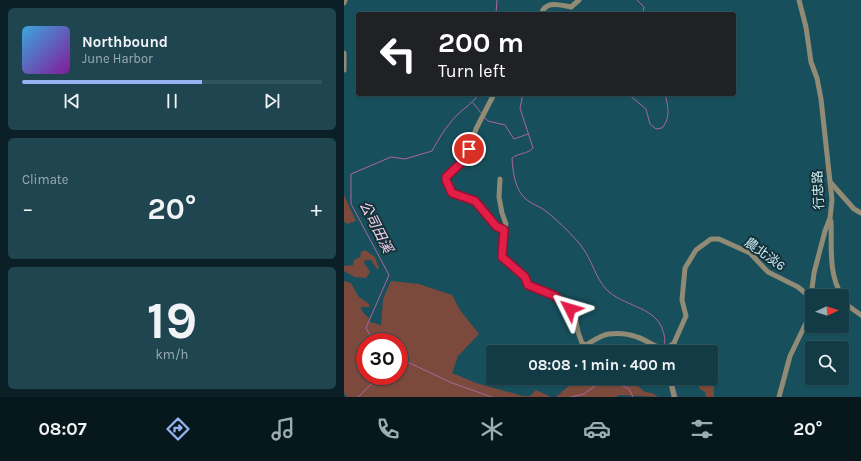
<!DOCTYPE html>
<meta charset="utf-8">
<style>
body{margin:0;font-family:Karla,"Noto Sans TC",sans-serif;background:#1f4650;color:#f1f3f6;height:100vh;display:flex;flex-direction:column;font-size:15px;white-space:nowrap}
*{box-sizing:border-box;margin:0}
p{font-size:13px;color:#9cadb3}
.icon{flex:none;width:22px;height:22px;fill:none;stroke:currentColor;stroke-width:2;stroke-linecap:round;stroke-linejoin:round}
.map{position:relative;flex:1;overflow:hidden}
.sheet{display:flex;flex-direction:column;gap:8px;padding:8px;background:#0a2026;width:344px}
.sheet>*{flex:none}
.guide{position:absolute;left:12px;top:12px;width:380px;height:84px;border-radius:4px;box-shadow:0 1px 3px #0004,0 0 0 1px #31555e;background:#202124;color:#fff;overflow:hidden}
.needle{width:26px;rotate:86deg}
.fabs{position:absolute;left:461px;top:289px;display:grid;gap:8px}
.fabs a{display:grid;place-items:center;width:44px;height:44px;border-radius:4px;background:#123b45;box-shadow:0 1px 3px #0004,0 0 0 1px #31555e;font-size:20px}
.speed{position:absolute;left:12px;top:333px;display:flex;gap:8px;font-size:20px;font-weight:700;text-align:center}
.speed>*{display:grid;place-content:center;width:52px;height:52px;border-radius:50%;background:#123b45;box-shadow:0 1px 3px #0004,0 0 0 1px #31555e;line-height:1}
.speed .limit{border:6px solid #d22;background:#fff;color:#111}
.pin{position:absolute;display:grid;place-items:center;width:34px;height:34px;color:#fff;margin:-17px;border:2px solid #fff;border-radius:50%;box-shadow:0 1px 4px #0007}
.me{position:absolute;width:44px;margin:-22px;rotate:310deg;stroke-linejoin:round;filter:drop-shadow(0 0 3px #0008)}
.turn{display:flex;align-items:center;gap:14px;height:84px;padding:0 16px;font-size:18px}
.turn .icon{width:52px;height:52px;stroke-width:2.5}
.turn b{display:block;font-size:28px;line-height:34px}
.big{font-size:30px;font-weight:700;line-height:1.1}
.sheet .tile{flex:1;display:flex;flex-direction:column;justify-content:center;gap:6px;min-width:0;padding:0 14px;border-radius:6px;background:#1f4650}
.sheet .dial{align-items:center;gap:0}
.dial b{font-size:52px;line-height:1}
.song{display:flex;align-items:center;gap:12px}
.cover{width:48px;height:48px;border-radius:6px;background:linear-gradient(135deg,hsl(200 70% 55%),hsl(290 70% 35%))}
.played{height:4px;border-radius:2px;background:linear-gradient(90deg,#95b2f1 60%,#31555e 60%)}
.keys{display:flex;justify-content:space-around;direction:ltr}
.heat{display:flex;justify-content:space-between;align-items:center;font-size:22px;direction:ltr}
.trip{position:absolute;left:142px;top:345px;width:232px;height:40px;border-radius:4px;background:#123b45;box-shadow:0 1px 3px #0004,0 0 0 1px #31555e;font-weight:700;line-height:40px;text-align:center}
.dock{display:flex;height:64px;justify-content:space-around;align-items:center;background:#07181c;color:#9cadb3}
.dock .icon{width:28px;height:28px}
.dock .on{color:#95b2f1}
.dock b{font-size:18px;color:#f1f3f6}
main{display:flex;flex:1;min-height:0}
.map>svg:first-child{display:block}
</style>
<main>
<section class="sheet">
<div class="tile">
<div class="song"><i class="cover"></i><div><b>Northbound</b><p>June Harbor</p></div></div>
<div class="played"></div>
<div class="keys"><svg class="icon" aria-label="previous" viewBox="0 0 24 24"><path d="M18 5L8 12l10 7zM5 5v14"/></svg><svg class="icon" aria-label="pause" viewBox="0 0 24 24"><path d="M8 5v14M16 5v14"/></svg><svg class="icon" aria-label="next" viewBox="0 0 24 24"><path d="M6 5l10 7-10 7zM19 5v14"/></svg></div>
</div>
<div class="tile"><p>Climate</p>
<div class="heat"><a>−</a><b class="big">20°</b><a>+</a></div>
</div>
<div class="tile dial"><b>19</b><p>km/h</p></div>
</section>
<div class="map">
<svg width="517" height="397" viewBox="0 0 517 397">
<rect width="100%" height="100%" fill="#184f5c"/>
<g fill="#7c4a3d" fill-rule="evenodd">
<path d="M0 195 12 221 3 224 0 221Z"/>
<path d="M21 250 31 257 35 268 33 269 27 260H21L20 263 26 272 22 278 11 277 0 271V266L9 265 10 260 16 257 17 252Z"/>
<path d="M0 281 7 283 14 296 25 304V307H17C18 315 25 315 26 322L37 325 39 299 47 281 75 284 108 295 116 310 135 334 114 356 108 373 132 383 179 396H186L192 390 207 397H3L0 393ZM21 342H55V376H21Z"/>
<path d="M281 347H291L312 352H274Z"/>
<path d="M367 357 369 358 370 397H362L361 392 356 389 351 378H367Z"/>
<path d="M239 378H284L301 392 308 393 314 397 276 395 271 397H212L228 383 233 384Z"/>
</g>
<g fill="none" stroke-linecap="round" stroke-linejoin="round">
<g stroke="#aa679b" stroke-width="1">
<path d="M293 0 300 7 299 14"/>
<path d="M152 14 153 0"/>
<path d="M179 94 176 108 189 148C184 154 174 153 168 158 169 173 171 191 183 200 188 204 194 206 199 209 208 215 232 238 238 247 248 260 251 277 262 289 278 306 309 306 318 328 320 335 322 338 320 346"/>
<path d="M284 94 302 109 306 124 312 129 318 128C327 117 324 107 321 94"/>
<path d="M129 103 138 114"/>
<path d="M140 117 144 121 161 125 170 139 184 134"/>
<path d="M34 342 26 335 22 328 45 275 7 204V174L47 157 61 159 88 151C95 138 102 127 112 116 120 108 129 103 135 94"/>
<path d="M55 358 108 383 148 397"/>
<path d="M329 382 333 397"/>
<path d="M14 397 36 376"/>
<path d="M227 397 240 394 258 381H269L285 389 289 397"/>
</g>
<g stroke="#918b75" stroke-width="5">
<path d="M0 3 1 0"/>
<path d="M197 14C202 0 215 5 227 7L235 0"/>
<path d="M0 53V70"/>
<path d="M150 94 132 129 122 158 102 177 101 179 108 193 131 201 152 226 160 230"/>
<path d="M156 179 155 197 158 213 162 224 160 230 158 257 165 265 176 272 186 288 211 296 226 309 231 316 234 332 238 343 242 345C249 341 257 335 265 334 273 333 285 334 293 337 307 341 317 355 330 343"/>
<path d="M487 183 510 209 517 213"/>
<path d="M487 221C488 247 484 273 498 296"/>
<path d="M498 296 503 305 517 315"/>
<path d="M332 352 330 343 342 316 338 300 341 268 352 250 367 239H375L406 253 424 272 454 287 466 297"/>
<path d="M326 378 330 397"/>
<path d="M435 397 446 356 464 319 470 273 481 231 486 218 488 200 477 99 473 78 467 62 462 27 455 0"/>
</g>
</g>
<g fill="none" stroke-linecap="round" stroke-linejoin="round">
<g stroke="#92132f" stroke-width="10">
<path id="route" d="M125 149 122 158 102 177V180L108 193 131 201 152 226 160 230 158 257 181 277 184 285 211 296 226 309"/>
</g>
<use href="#route" stroke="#e11d48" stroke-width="7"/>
</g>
<g text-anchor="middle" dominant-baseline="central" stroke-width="4" stroke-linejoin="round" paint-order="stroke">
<g font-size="13" fill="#cdeff8" stroke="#153239">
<text transform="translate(474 190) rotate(-93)">行忠路</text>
<text transform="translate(421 254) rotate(35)">農北淡6</text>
</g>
<g font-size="14" font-style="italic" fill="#f9d3ef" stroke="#153239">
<text transform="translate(32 227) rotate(63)">公司田溪</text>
</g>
</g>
</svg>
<div class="fabs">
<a><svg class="needle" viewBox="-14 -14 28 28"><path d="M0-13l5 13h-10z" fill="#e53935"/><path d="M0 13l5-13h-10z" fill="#9cadb3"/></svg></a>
<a><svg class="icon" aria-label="search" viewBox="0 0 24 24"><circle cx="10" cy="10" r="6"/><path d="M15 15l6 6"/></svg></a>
</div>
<div class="speed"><div class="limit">30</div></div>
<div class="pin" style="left:125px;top:149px;background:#d93025"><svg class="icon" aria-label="arrive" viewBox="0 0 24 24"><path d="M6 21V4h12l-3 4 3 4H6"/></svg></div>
<svg class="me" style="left:226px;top:309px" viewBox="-20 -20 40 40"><path d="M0-17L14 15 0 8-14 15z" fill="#e11d48" stroke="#fff" stroke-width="4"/></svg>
<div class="trip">08:08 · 1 min · 400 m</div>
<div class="guide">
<div class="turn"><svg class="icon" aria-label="left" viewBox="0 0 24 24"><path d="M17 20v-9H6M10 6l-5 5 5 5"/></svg><div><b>200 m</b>Turn left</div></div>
</div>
</div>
</main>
<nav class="dock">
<b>08:07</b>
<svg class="icon on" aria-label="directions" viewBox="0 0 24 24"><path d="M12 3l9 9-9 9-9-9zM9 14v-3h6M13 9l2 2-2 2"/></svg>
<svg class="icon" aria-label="music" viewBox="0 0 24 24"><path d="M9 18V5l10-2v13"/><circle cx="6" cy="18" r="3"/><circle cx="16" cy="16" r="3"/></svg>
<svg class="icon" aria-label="phone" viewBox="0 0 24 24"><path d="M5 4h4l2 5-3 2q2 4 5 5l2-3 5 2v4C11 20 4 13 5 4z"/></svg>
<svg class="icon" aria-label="climate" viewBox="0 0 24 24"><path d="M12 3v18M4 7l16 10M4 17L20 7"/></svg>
<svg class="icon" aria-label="car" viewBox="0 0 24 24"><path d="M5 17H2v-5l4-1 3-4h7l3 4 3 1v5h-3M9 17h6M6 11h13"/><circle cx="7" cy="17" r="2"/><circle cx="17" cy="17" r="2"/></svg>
<svg class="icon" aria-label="filters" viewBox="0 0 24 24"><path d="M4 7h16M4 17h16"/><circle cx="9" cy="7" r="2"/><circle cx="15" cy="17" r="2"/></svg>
<b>20°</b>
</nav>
